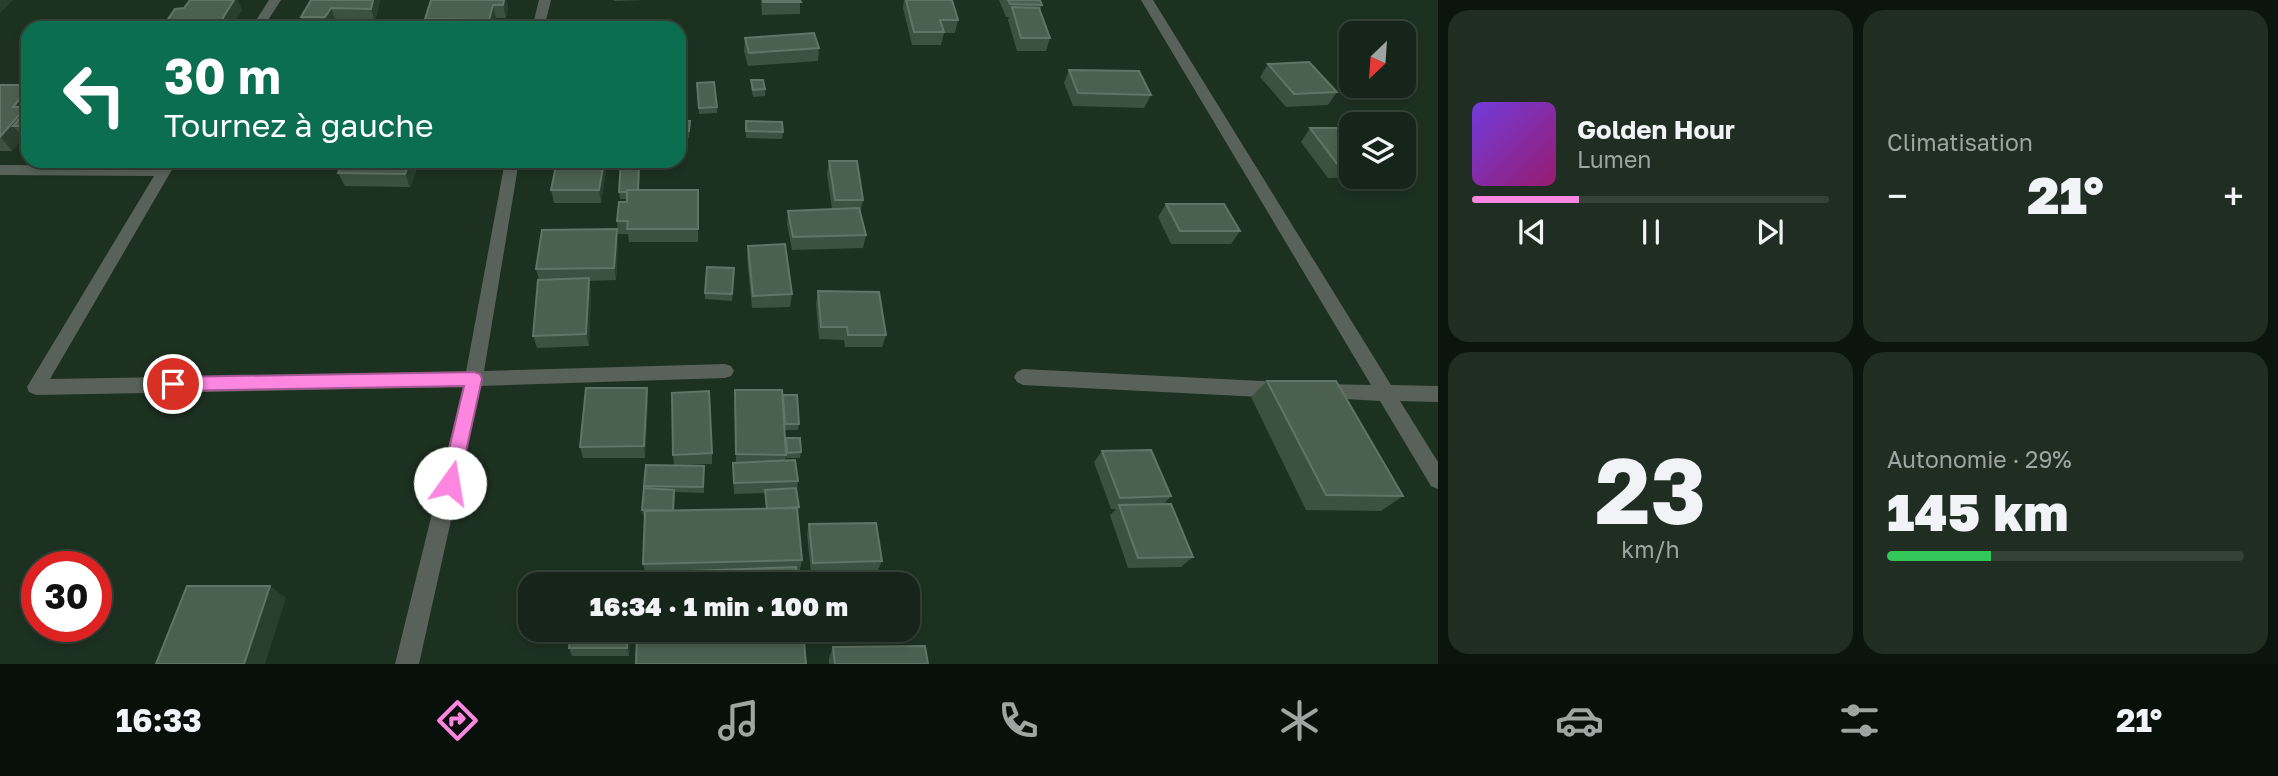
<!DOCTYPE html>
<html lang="fr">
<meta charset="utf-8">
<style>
body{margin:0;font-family:"Golos Text",sans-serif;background:#1f2d22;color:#f1f3f6;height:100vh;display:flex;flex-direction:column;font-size:26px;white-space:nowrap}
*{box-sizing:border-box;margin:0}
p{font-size:23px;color:#9ea5a2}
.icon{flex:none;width:38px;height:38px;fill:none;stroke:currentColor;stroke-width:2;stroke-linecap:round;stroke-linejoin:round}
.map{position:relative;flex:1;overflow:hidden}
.sheet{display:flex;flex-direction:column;gap:10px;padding:10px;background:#0c140e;width:840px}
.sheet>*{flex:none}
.hud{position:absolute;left:21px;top:21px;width:665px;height:147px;border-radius:21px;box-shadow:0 4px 10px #0003,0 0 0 2px #354238;background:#0b6e4f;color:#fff;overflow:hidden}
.needle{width:46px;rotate:205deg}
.tools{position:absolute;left:1339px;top:21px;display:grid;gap:14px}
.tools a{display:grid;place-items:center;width:77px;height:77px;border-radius:14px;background:#162519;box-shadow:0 4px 10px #0003,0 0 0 2px #354238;font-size:35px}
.speed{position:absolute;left:21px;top:551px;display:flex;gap:14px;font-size:35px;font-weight:700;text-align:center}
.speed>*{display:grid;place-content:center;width:91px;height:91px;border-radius:50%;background:#162519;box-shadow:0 4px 10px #0003,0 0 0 2px #354238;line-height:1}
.speed .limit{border:10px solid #d22;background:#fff;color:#111}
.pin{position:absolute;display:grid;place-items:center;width:60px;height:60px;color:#fff;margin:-30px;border:4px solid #fff;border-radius:50%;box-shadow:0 2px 7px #0007}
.me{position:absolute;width:77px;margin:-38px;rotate:13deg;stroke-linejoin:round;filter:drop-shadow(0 0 5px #0008)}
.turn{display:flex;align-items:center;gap:24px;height:147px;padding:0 28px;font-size:32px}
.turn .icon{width:91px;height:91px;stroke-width:2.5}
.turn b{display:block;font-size:49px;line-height:60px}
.big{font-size:52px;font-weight:800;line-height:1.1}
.sheet .widget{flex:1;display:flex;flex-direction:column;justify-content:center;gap:10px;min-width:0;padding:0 24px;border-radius:21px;background:#1f2d22}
.sheet .dial{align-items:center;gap:0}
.dial b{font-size:91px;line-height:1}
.song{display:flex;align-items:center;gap:21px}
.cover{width:84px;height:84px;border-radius:10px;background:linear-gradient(135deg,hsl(260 70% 55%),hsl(320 70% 35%))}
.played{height:7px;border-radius:4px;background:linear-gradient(90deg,#fd86e1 30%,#354238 30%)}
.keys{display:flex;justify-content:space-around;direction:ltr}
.heat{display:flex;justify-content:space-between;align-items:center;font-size:38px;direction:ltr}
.charge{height:10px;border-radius:5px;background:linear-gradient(90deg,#34c759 29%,#354238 0)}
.sheet .tiles{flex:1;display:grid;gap:10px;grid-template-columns:repeat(2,1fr)}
.trip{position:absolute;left:518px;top:572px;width:402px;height:70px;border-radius:21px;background:#162519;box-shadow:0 4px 10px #0003,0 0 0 2px #354238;font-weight:800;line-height:70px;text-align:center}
.menu{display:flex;height:112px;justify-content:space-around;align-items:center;background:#090f0a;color:#9ea5a2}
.menu .icon{width:49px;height:49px}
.menu .active{color:#fd86e1}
.menu b{font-size:32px;color:#f1f3f6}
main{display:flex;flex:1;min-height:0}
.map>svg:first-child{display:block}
</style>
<main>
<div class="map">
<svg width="1438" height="664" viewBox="0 0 1438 664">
<rect width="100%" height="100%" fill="#1d3121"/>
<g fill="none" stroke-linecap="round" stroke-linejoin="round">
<g fill="#59625a" fill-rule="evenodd">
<path d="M269 0H281L263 28H251Z"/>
<path d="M539 0H551L544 28H532Z"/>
<path d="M1141 0H1153L1391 385 1438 386V402L1400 401 1438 462V489L1431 486 1380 401 1312 397 1310 392 1312 387 1319 384 1371 385Z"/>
<path d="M163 161H177L50 379 466 372 505 161H519L484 371 725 364 731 366 734 371 731 376 725 378 481 386 419 664H395L463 387 36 395 29 392 27 387 154 176 0 175V165L160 166Z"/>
<path d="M1023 369 1281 382 1288 385 1290 390 1288 395 1281 398 1023 385 1017 382 1014 377 1017 372Z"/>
</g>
</g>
<g fill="#3c5140">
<path d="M190 0H237L242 10 231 28H170L166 22 184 8Z"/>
<path d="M311 0H380L375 22 336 21 331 28H306L301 17Z"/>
<path d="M431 0H506L508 7 506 18H496L493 28H428L425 19Z"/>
<path d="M614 0H646L614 1Z"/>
<path d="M761 0H800V14L762 15Z"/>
<path d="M904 0 958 20 955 33H944L941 45H912L903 8Z"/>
<path d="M999 0H1040L1042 5 1040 10 1050 38 1046 51H1017L1008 20 1009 17H1006Z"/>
<path d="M745 38 819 48 818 61 748 66 744 51Z"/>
<path d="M1268 64 1337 92 1328 105 1286 107 1260 77Z"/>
<path d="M1069 70 1151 95 1144 108 1073 106 1064 83Z"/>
<path d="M751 80 765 89V96L753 97 751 87Z"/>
<path d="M697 83 717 107V113L699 114Z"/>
<path d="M0 85H28V139H24L23 137 12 151H0Z"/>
<path d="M679 121H690L689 138H679Z"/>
<path d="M746 121 783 132 782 139 746 138Z"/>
<path d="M1310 128H1351V177H1380L1328 178 1301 142Z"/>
<path d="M420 161 410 187 345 186 338 173Z"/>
<path d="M829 161 863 200 860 213 866 235 863 248 792 250 787 224 788 211 832 209 827 174Z"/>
<path d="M607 164 601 203H554L551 190Z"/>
<path d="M640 168 639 190H698V242H629L628 234H618L617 221 627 202V199H620L619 192Z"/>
<path d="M1166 204 1240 231 1231 244H1171L1158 217Z"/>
<path d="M618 242 616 280 589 281 591 291 589 346 537 348 533 336 539 280 536 269Z"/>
<path d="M748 246 792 294 790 307 752 308 747 258Z"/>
<path d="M734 268 732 301 705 299V293Z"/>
<path d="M818 291 886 335 882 347H845L844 340 819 339 816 304Z"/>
<path d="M1267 381 1403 496 1381 511 1306 510 1251 397Z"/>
<path d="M648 399 645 458H583L580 447Z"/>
<path d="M783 399 799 424 798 430H784L786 455 785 461 798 481 797 490 799 507 798 512H797L802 560 799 574 645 572 643 564 645 515H643L642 510 644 486 674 465 673 455 712 453V464L681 465 704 466V493L675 492 674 511 766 509 765 493 734 494 733 474V463H736L735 402Z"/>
<path d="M786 438 801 452 800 458H786Z"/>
<path d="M1102 451 1171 496 1164 504 1193 557 1181 567 1128 568 1110 515 1116 509H1111L1094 462Z"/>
<path d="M809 524 882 561 878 570 811 572 807 534Z"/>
<path d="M571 630H631L629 656H572L569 648Z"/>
<path d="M833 647 928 664H829V658Z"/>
</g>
<g fill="#293e2d">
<path d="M0 0H13L0 13Z"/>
<path d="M234 0H237L242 10 231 28H225L221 21Z"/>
<path d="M373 0H380L375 22 371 9Z"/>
<path d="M504 0H506L508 7 506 18 503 5Z"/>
<path d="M493 5 496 18 493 28H491L489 20Z"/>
<path d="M331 8 336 21 331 28H329L325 17Z"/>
<path d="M28 89V126H13L23 137 12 151 1 137 13 107Z"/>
<path d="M410 161H420L410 187 405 174Z"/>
<path d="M604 161H607V164L601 203 599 190Z"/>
<path d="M617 229 618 242 616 280 614 268Z"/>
<path d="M589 278 591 291 589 346 586 334Z"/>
<path d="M647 388 648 399 645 458 644 446Z"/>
<path d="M270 586 286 598 265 664H244Z"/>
<path d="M628 630H631L629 656 627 648Z"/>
</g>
<g fill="#4c6050" stroke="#617465" stroke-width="2">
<path d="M190 0H234L221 21 166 22 175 9 184 8Z"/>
<path d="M311 0H373L371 9 331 8 325 17H301Z"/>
<path d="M431 0H504L503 5H493L489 20 425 19Z"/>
<path d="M763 0H800L801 2H763Z"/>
<path d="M906 0H952L958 20H940L944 32H914Z"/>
<path d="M1008 0H1040L1042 5 1010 4Z"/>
<path d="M1012 7 1039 8 1050 38H1021Z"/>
<path d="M814 33 819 48 749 53 745 38Z"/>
<path d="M1309 62 1337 92 1294 94 1268 64Z"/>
<path d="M1069 70 1139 71 1151 95 1078 93Z"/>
<path d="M751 80H763L765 89 753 90Z"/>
<path d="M714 82 717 107 699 108 697 83Z"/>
<path d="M0 85H28V89L13 107H26L0 137Z"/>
<path d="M28 109V126H13Z"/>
<path d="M679 121H690L689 131H679Z"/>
<path d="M746 121 782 122 783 132 746 131Z"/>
<path d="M1310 128H1351V165H1338Z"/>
<path d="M344 161H410L405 174 338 173Z"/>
<path d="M557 161H604L599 190H551Z"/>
<path d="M621 161H639L638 190H627V192H619Z"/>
<path d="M829 161H857L863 200H835Z"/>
<path d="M627 190H698V229H627L628 221H617L619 202H627Z"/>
<path d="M1166 204H1224L1240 231H1180Z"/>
<path d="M859 208 866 235 793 237 788 211Z"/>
<path d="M617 229 614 268 536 269 542 230Z"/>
<path d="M785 244 792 294 753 296 748 246Z"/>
<path d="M707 267 734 268 732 294 705 293Z"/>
<path d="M589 278 586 334 533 336 538 280Z"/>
<path d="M818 291 879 292 886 335H848L847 327H821Z"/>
<path d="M1267 381H1336L1403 496 1326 495Z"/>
<path d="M586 388H647L644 446 580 447Z"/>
<path d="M735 390H782L786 455 736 454Z"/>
<path d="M709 391 712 453 673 455 672 393Z"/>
<path d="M783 395H797L799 424H785Z"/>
<path d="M786 438H800L801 452 787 453Z"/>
<path d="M1151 450 1171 496 1120 498 1102 451Z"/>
<path d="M795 460 798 481 734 483 733 463Z"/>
<path d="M646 465 704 466 703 487 644 486Z"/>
<path d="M644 488 674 490 673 511 642 510Z"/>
<path d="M796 488 799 507 767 509 765 490Z"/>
<path d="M1171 504 1193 557 1138 558 1119 505Z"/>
<path d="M797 508 802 560 643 564 645 511Z"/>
<path d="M876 523 882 561 813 563 809 524Z"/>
<path d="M796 567 798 584H638V573Z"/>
<path d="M577 575 632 576 631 584H576Z"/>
<path d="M187 586H270L244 664H156Z"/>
<path d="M571 630H628L627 648H569Z"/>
<path d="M637 630H803L806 664H636Z"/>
<path d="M925 646 928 664H835L833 647Z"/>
</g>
<path fill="#fd86e1" stroke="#a45792" stroke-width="2" d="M474 372 480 374 482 379 459 483 456 488 450 491 443 488 441 483 464 386 173 391 167 389 164 384 167 379 173 377Z"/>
</svg>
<div class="tools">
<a><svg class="needle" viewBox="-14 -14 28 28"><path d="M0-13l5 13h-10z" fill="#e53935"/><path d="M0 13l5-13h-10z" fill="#9ea5a2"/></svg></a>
<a><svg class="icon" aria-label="layers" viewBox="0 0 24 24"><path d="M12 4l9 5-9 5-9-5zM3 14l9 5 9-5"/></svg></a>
</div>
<div class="speed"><div class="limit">30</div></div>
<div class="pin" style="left:173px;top:384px;background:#d93025"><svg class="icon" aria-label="arrive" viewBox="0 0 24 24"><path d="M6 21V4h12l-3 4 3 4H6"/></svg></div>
<svg class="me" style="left:450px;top:483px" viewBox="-20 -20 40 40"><circle r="19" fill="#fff"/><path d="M0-13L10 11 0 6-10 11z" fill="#fd86e1"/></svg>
<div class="trip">16:34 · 1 min · 100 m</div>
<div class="hud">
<div class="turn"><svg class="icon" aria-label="left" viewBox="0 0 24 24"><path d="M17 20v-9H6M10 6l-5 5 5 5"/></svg><div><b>30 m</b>Tournez à gauche</div></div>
</div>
</div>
<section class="sheet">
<div class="tiles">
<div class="widget">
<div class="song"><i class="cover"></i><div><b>Golden Hour</b><p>Lumen</p></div></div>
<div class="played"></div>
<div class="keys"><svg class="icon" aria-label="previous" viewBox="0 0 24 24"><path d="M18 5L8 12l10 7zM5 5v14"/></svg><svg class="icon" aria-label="pause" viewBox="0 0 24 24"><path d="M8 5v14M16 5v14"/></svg><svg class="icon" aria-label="next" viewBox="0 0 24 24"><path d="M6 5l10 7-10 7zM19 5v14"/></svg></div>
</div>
<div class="widget"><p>Climatisation</p>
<div class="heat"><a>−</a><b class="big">21°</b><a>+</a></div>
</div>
<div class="widget dial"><b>23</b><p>km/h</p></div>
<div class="widget"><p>Autonomie · 29%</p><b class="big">145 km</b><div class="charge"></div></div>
</div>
</section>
</main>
<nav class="menu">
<b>16:33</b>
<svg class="icon active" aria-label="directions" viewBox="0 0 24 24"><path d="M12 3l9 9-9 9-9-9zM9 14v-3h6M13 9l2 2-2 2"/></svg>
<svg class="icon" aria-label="music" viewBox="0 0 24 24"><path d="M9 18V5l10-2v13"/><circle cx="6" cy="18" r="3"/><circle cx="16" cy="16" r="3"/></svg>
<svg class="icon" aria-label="phone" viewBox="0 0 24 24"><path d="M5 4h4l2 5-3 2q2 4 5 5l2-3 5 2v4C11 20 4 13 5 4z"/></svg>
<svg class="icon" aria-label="climate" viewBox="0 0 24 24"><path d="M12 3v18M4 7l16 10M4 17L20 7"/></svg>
<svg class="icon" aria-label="car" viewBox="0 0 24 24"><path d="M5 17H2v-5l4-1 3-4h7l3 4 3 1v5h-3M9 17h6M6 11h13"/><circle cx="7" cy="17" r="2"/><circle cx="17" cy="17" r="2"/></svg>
<svg class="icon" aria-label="filters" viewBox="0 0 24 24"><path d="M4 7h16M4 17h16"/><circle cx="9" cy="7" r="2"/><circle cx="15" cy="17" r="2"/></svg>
<b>21°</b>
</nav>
